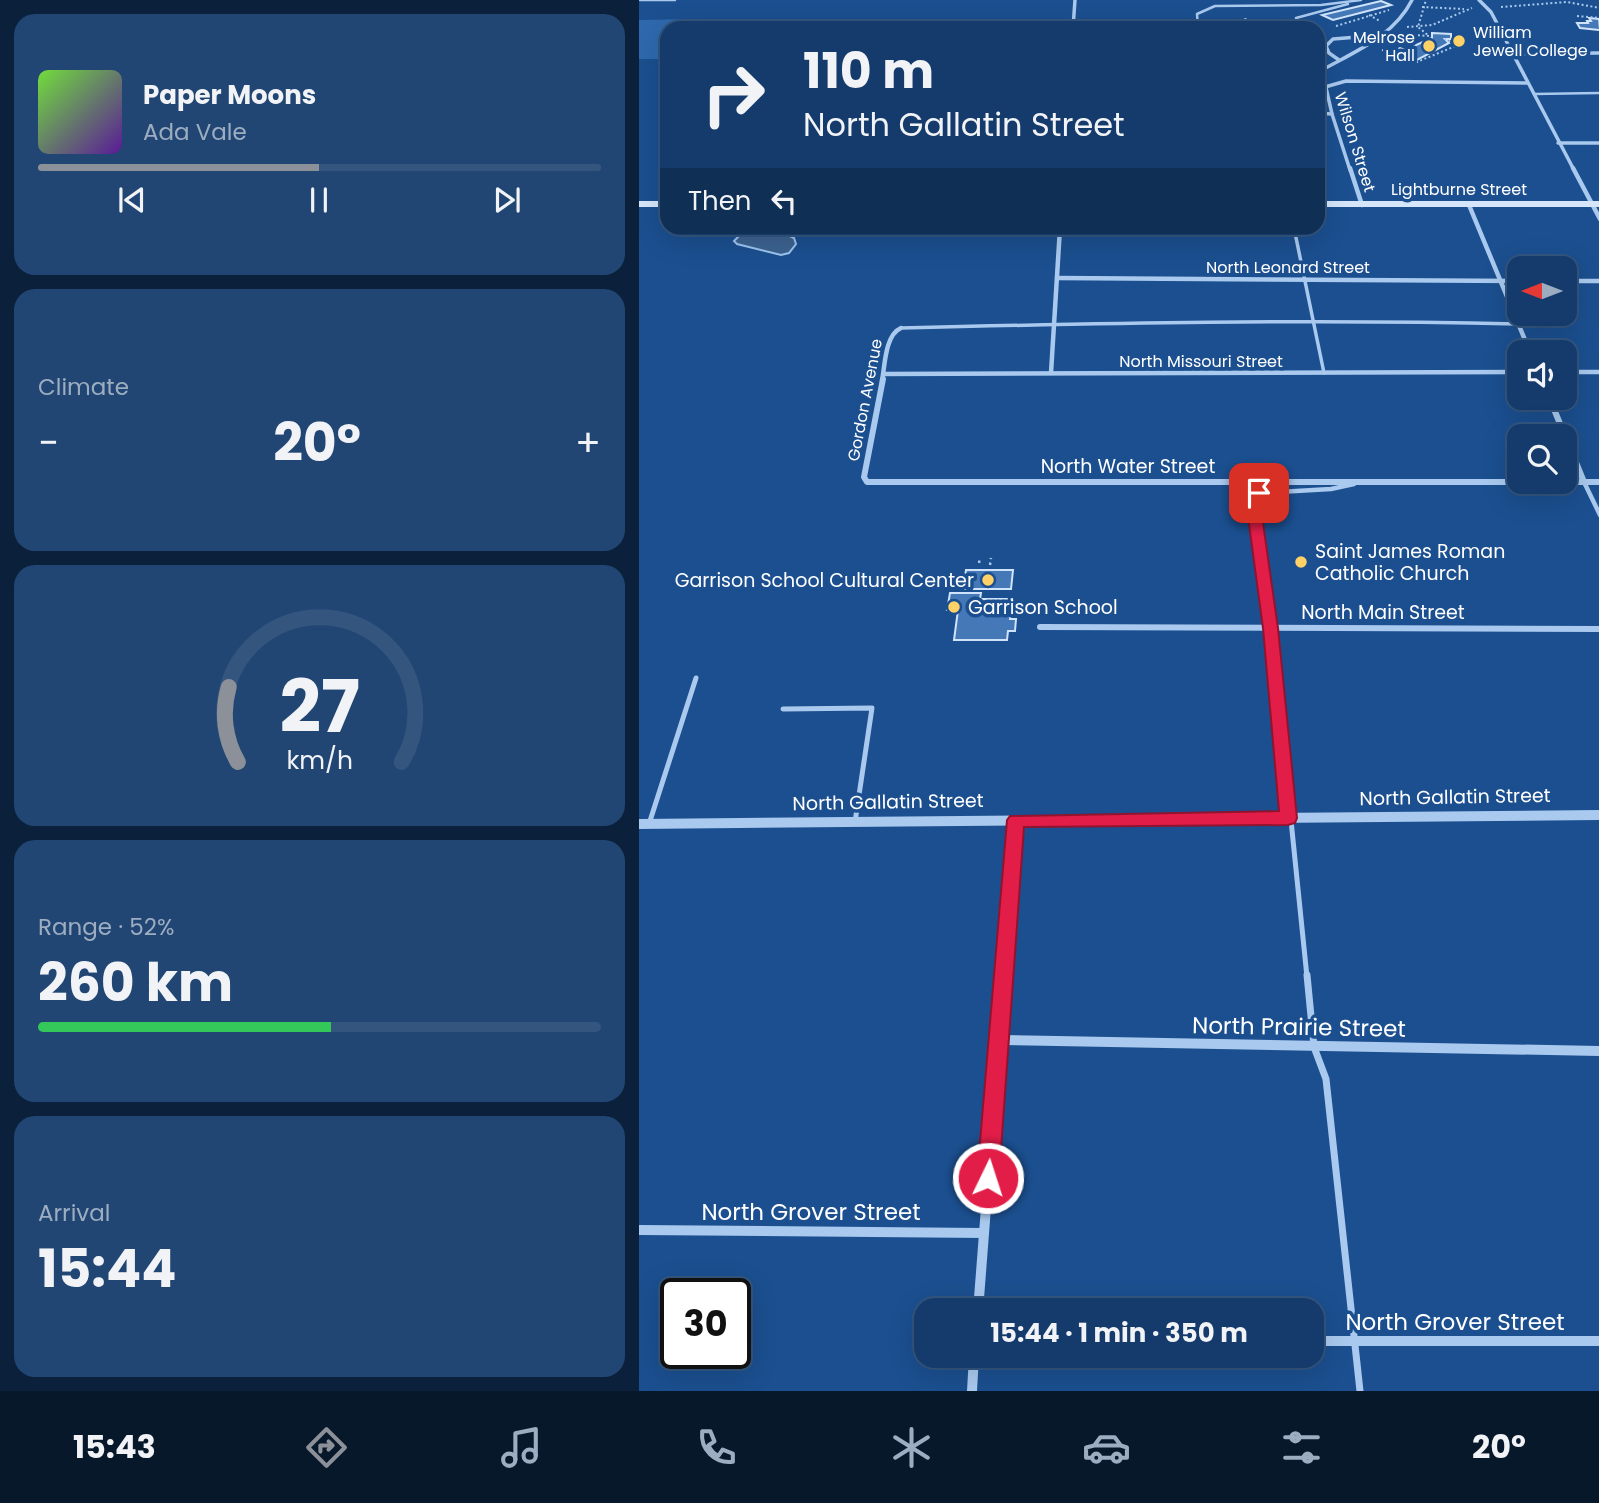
<!DOCTYPE html>
<meta charset="utf-8">
<style>
body{margin:0;font-family:Poppins,sans-serif;background:#214673;color:#f1f3f6;height:100vh;display:flex;flex-direction:column;font-size:26px;white-space:nowrap}
*{box-sizing:border-box;margin:0}
p{font-size:23px;color:#9dadc1}
.icon{flex:none;width:38px;height:38px;fill:none;stroke:currentColor;stroke-width:2;stroke-linecap:round;stroke-linejoin:round}
.map{position:relative;flex:1;overflow:hidden}
.details{display:flex;flex-direction:column;gap:14px;padding:14px;background:#0b203b;width:639px}
.details>*{flex:none}
.banner{position:absolute;left:21px;top:21px;width:665px;height:214px;border-radius:21px;box-shadow:0 7px 28px #0002,0 0 0 2px #33557e;background:#143b6b;color:#f1f3f6;overflow:hidden}
.needle{width:46px;rotate:270deg}
.buttons{position:absolute;left:868px;top:256px;display:grid;gap:14px}
.buttons a{display:grid;place-items:center;width:70px;height:70px;border-radius:14px;background:#143b6b;box-shadow:0 7px 28px #0002,0 0 0 2px #33557e;font-size:35px}
.speed{position:absolute;left:21px;top:1278px;display:flex;gap:14px;font-size:35px;font-weight:700;text-align:center}
.speed>*{display:grid;place-content:center;width:91px;height:91px;border-radius:50%;background:#143b6b;box-shadow:0 7px 28px #0002,0 0 0 2px #33557e;line-height:1}
.speed .limit{border:4px solid #111;border-radius:10px;background:#fff;color:#111}
.pin{position:absolute;display:grid;place-items:center;width:60px;height:60px;color:#fff;margin:-30px;border-radius:14px;box-shadow:0 4px 10px #0006}
.me{position:absolute;width:77px;margin:-38px;rotate:4deg;stroke-linejoin:round;filter:drop-shadow(0 0 5px #0008)}
.turn{display:flex;align-items:center;gap:24px;height:147px;padding:0 28px;font-size:32px}
.turn .icon{width:91px;height:91px;stroke-width:2.5}
.turn b{display:block;font-size:49px;line-height:60px}
.then{display:flex;align-items:center;height:66px;padding:0 28px;background:#0003;gap:14px;font-size:26px}
.big{font-size:52px;font-weight:700;line-height:1.1}
.details .tile{flex:1;display:flex;flex-direction:column;justify-content:center;gap:10px;min-width:0;padding:0 24px;border-radius:21px;background:#214673}
.details .dial{align-items:center;gap:0}
.dial svg{height:182px;overflow:visible;fill:none;stroke:#33557e;stroke-width:7;stroke-linecap:round;text-anchor:middle}
.dial text{fill:#f1f3f6;stroke:none}
.song{display:flex;align-items:center;gap:21px}
.cover{width:84px;height:84px;border-radius:10px;background:linear-gradient(135deg,hsl(100 70% 55%),hsl(270 70% 35%))}
.played{height:7px;border-radius:4px;background:linear-gradient(90deg,#8c9099 50%,#33557e 50%)}
.keys{display:flex;justify-content:space-around;direction:ltr}
.heat{display:flex;justify-content:space-between;align-items:center;font-size:38px;direction:ltr}
.charge{height:10px;border-radius:5px;background:linear-gradient(90deg,#34c759 52%,#33557e 0)}
.trip{position:absolute;left:275px;top:1298px;width:410px;height:70px;border-radius:21px;background:#143b6b;box-shadow:0 7px 28px #0002,0 0 0 2px #33557e;font-weight:700;line-height:70px;text-align:center}
.dock{display:flex;height:112px;justify-content:space-around;align-items:center;background:#08182b;color:#9dadc1}
.dock .icon{width:49px;height:49px}
.dock .selected{color:#8c9099}
.dock b{font-size:32px;color:#f1f3f6}
main{display:flex;flex:1;min-height:0}
.map>svg:first-child{display:block}
</style>
<main>
<section class="details">
<div class="tile">
<div class="song"><i class="cover"></i><div><b>Paper Moons</b><p>Ada Vale</p></div></div>
<div class="played"></div>
<div class="keys"><svg class="icon" aria-label="previous" viewBox="0 0 24 24"><path d="M18 5L8 12l10 7zM5 5v14"/></svg><svg class="icon" aria-label="pause" viewBox="0 0 24 24"><path d="M8 5v14M16 5v14"/></svg><svg class="icon" aria-label="next" viewBox="0 0 24 24"><path d="M6 5l10 7-10 7zM19 5v14"/></svg></div>
</div>
<div class="tile"><p>Climate</p>
<div class="heat"><a>−</a><b class="big">20°</b><a>+</a></div>
</div>
<div class="tile dial"><svg viewBox="0 0 100 80">
<path d="M14 69A42 42 0 1 1 86 69"/>
<path d="M14 69A42 42 0 0 1 10 36" stroke="#8c9099"/>
<text x="50" y="56" font-size="32" font-weight="700">27</text>
<text x="50" y="72" font-size="11">km/h</text>
</svg></div>
<div class="tile"><p>Range · 52%</p><b class="big">260 km</b><div class="charge"></div></div>
<div class="tile"><p>Arrival</p><b class="big">15:44</b></div>
</section>
<div class="map">
<svg width="961" height="1391" viewBox="0 0 961 1391">
<rect width="100%" height="100%" fill="#1b4f8f"/>
<path fill="#2e69ad" d="M51 19 70 28H28V59H0V20Z"/>
<path fill="#3c6290" stroke="#9cc4f0" stroke-width="2" d="M108 228H134L155 238 157 244 150 253 142 255 98 244 95 241Z"/>
<g fill="#4478b7" stroke="#cfe3fa" stroke-width="2">
<path d="M742 1 752 5 694 20 683 15Z"/>
<path d="M950 18 960 19 961 30 941 28 938 23H949L948 21H952Z"/>
<path d="M608 22 676 25V28H608Z"/>
<path d="M793 33 812 34V39H806L810 43 778 60 753 52 761 48 766 50 793 38Z"/>
<path d="M327 570H374L372 589H324Z"/>
<path d="M311 593H342L341 599H373L371 619H377L376 631H369L368 640H315L319 610H308Z"/>
</g>
<g fill="none" stroke-linecap="round" stroke-linejoin="round">
<g stroke="#a9c9ee" stroke-width="2" stroke-dasharray="2 2.5" stroke-linecap="butt">
<path d="M783 7 825 9"/>
<path d="M862 7 928 2 961 8"/>
<path d="M730 15 741 21"/>
<path d="M938 16 961 18"/>
<path d="M697 26 750 10"/>
<path d="M768 27 793 25 833 8"/>
<path d="M605 28 601 26 604 19H608"/>
<path d="M761 34 790 36 779 27 787 0"/>
<path d="M743 50 778 62 819 45 806 39"/>
</g>
<g stroke="#a9c9ee" stroke-width="2.5" stroke-dasharray="2.5 3.5" stroke-linecap="butt">
<path d="M340 563 341 558"/>
<path d="M351 565 352 558"/>
</g>
<g stroke="#a9c9ee" stroke-width="2.5">
<path d="M1 0H36"/>
<path d="M657 18 709 4"/>
<path d="M559 28 558 14 576 6 682 5 722 0"/>
<path d="M895 94 961 93"/>
</g>
<g stroke="#a9c9ee" stroke-width="3.5">
<path d="M655 228 685 373"/>
<path d="M262 328C468 323 673 319 879 324"/>
</g>
<g stroke="#a9c9ee" stroke-width="4.5">
<path d="M945 482 961 515"/>
<path d="M634 646 614 502 620 493 692 489 715 484"/>
</g>
<g stroke="#a9c9ee" stroke-width="5">
<path d="M634 644 668 977"/>
<path d="M144 709 233 708 216 822"/>
<path d="M10 824 57 678"/>
</g>
<path stroke="#a9c9ee" stroke-width="7" d="M668 975 675 1047 687 1079 721 1391"/>
<g stroke="#a9c9ee" stroke-width="3.5">
<path d="M840 0 852 12 935 170"/>
<path d="M434 28 436 0"/>
<path d="M873 54 961 53"/>
<path d="M700 60 690 53 687 46 694 39 744 35"/>
<path d="M686 87 707 81 888 83"/>
<path d="M679 113 693 114"/>
<path d="M919 143H961"/>
<path d="M711 170 693 114 683 70C717 51 755 36 773 0"/>
</g>
<g stroke="#a9c9ee" stroke-width="4.5">
<path d="M711 168 723 205"/>
<path d="M934 168 961 219"/>
<path d="M830 205 891 352"/>
<path d="M418 278 880 281"/>
<path d="M926 281H961"/>
<path d="M926 372H961"/>
<path d="M412 373 421 228"/>
<path d="M244 374 880 372"/>
<path d="M243 381C246 365 246 335 262 328"/>
</g>
<g stroke="#a9c9ee" stroke-width="6">
<path d="M244 379 225 477 228 482H961"/>
<path d="M910 397 945 482"/>
<path d="M401 627 961 629"/>
</g>
<path stroke="#a9c9ee" stroke-width="8" d="M365 977 377 820"/>
<g stroke="#a9c9ee" stroke-width="10">
<path d="M360 1040 961 1051"/>
<path d="M0 1230 345 1233"/>
<path d="M339 1311 365 975"/>
<path d="M672 1341H961"/>
<path d="M333 1391 335 1356"/>
</g>
<path fill="#a9c9ee" fill-rule="evenodd" d="M961 810V820L0 829V819Z"/>
<g fill="#d6e6fa" fill-rule="evenodd">
<rect x="0" y="201" width="28" height="6"/>
<rect x="679" y="201" width="282" height="6"/>
</g>
</g>
<path fill="#e11d48" stroke="#92132f" stroke-width="2" d="M620 488 626 493 621 502 639 628 658 818 656 823 649 825 385 827 360 1178 357 1185 349 1188 341 1185 338 1178 368 820 371 816 640 811 624 628 607 502 615 490Z"/>
<g fill="#ffd166" stroke="#1b4f8f" stroke-width="2.5">
<circle cx="820" cy="41" r="7"/>
<circle cx="790" cy="46" r="7"/>
<circle cx="662" cy="562" r="7"/>
<circle cx="349" cy="580" r="7"/>
<circle cx="315" cy="607" r="7"/>
</g>
<g text-anchor="middle" dominant-baseline="central" stroke-width="7" stroke-linejoin="round" paint-order="stroke">
<g font-size="16" fill="#fff" stroke="#1b4f8f" text-anchor="start">
<text x="834" y="32">William<tspan x="834" dy="18">Jewell College</tspan></text>
<text x="776" y="37" text-anchor="end">Melrose<tspan x="776" dy="18">Hall</tspan></text>
</g>
<g font-size="16" fill="#fff" stroke="#1b4f8f">
<text transform="translate(716 142) rotate(73)">Wilson Street</text>
<text x="820" y="189">Lightburne Street</text>
<text x="649" y="267">North Leonard Street</text>
<text x="562" y="361">North Missouri Street</text>
<text transform="translate(226 400) rotate(-79)">Gordon Avenue</text>
</g>
<g font-size="19" fill="#fff" stroke="#1b4f8f">
<text x="489" y="466">North Water Street</text>
<text x="744" y="612">North Main Street</text>
<text transform="translate(816 797) rotate(-1)">North Gallatin Street</text>
<text transform="translate(249 802) rotate(-1)">North Gallatin Street</text>
</g>
<g font-size="19" fill="#fff" stroke="#1b4f8f" text-anchor="start">
<text x="676" y="551">Saint James Roman<tspan x="676" dy="22">Catholic Church</tspan></text>
<text x="335" y="580" text-anchor="end">Garrison School Cultural Center</text>
<text x="329" y="607">Garrison School</text>
</g>
<g font-size="23" fill="#fff" stroke="#1b4f8f">
<text transform="translate(660 1027) rotate(1)">North Prairie Street</text>
<text x="172" y="1212">North Grover Street</text>
<text x="816" y="1322">North Grover Street</text>
</g>
</g>
</svg>
<div class="buttons">
<a><svg class="needle" viewBox="-14 -14 28 28"><path d="M0-13l5 13h-10z" fill="#e53935"/><path d="M0 13l5-13h-10z" fill="#9dadc1"/></svg></a>
<a><svg class="icon" aria-label="sound" viewBox="0 0 24 24"><path d="M4 9h4l5-4v14l-5-4H4zM17 9q2 3 0 6"/></svg></a>
<a><svg class="icon" aria-label="search" viewBox="0 0 24 24"><circle cx="10" cy="10" r="6"/><path d="M15 15l6 6"/></svg></a>
</div>
<div class="speed"><div class="limit">30</div></div>
<div class="pin" style="left:620px;top:493px;background:#d93025"><svg class="icon" aria-label="arrive" viewBox="0 0 24 24"><path d="M6 21V4h12l-3 4 3 4H6"/></svg></div>
<svg class="me" style="left:349px;top:1178px" viewBox="-20 -20 40 40"><circle r="17" fill="#e11d48" stroke="#fff" stroke-width="3"/><path d="M0-11L8 9 0 5-8 9z" fill="#fff"/></svg>
<div class="trip">15:44 · 1 min · 350 m</div>
<div class="banner">
<div class="turn"><svg class="icon" aria-label="right" viewBox="0 0 24 24"><path d="M7 20v-9h11M14 6l5 5-5 5"/></svg><div><b>110 m</b>North Gallatin Street</div></div>
<div class="then">Then<svg class="icon" aria-label="left" viewBox="0 0 24 24"><path d="M17 20v-9H6M10 6l-5 5 5 5"/></svg></div>
</div>
</div>
</main>
<nav class="dock">
<b>15:43</b>
<svg class="icon selected" aria-label="directions" viewBox="0 0 24 24"><path d="M12 3l9 9-9 9-9-9zM9 14v-3h6M13 9l2 2-2 2"/></svg>
<svg class="icon" aria-label="music" viewBox="0 0 24 24"><path d="M9 18V5l10-2v13"/><circle cx="6" cy="18" r="3"/><circle cx="16" cy="16" r="3"/></svg>
<svg class="icon" aria-label="phone" viewBox="0 0 24 24"><path d="M5 4h4l2 5-3 2q2 4 5 5l2-3 5 2v4C11 20 4 13 5 4z"/></svg>
<svg class="icon" aria-label="climate" viewBox="0 0 24 24"><path d="M12 3v18M4 7l16 10M4 17L20 7"/></svg>
<svg class="icon" aria-label="car" viewBox="0 0 24 24"><path d="M5 17H2v-5l4-1 3-4h7l3 4 3 1v5h-3M9 17h6M6 11h13"/><circle cx="7" cy="17" r="2"/><circle cx="17" cy="17" r="2"/></svg>
<svg class="icon" aria-label="filters" viewBox="0 0 24 24"><path d="M4 7h16M4 17h16"/><circle cx="9" cy="7" r="2"/><circle cx="15" cy="17" r="2"/></svg>
<b>20°</b>
</nav>
